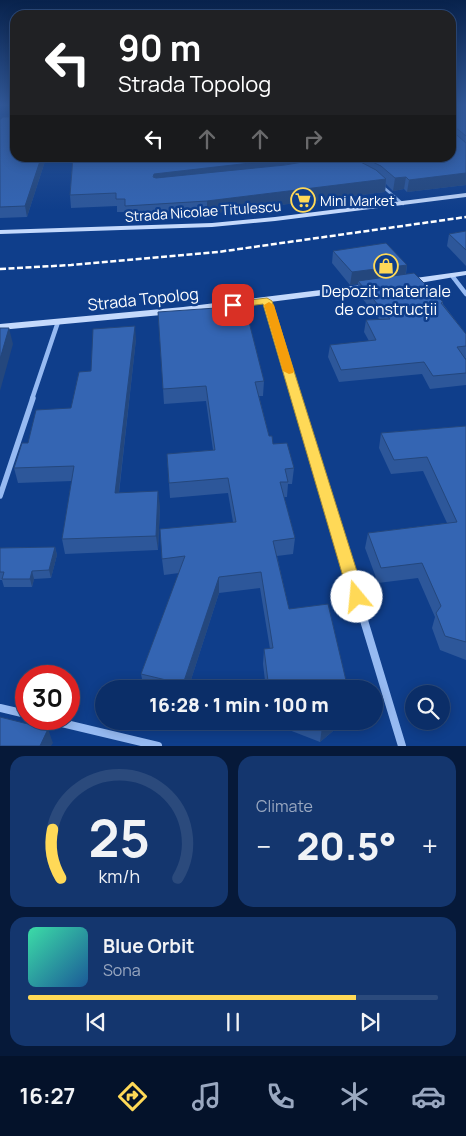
<!DOCTYPE html>
<meta charset="utf-8">
<style>
body{margin:0;font-family:Manrope,sans-serif;background:#14366e;color:#f1f3f6;height:100vh;display:flex;flex-direction:column;font-size:19px;white-space:nowrap}
*{box-sizing:border-box;margin:0}
p{font-size:16px;color:#9aa8c0}
.icon{flex:none;width:28px;height:28px;fill:none;stroke:currentColor;stroke-width:2;stroke-linecap:round;stroke-linejoin:round}
.map{position:relative;height:746px;overflow:hidden}
.drawer{display:flex;flex-direction:column;gap:10px;padding:10px;background:#061939;flex:1}
.drawer>*{flex:none}
.guide{position:absolute;left:10px;top:10px;width:446px;height:152px;border-radius:15px;box-shadow:0 2px 12px #0003,0 0 0 1px #2b4a7c;background:#202124;color:#fff;overflow:hidden}
.fabs{position:absolute;left:405px;top:685px;display:grid;gap:10px}
.fabs a{display:grid;place-items:center;width:45px;height:45px;border-radius:50%;background:#0b2e68;box-shadow:0 2px 12px #0003,0 0 0 1px #2b4a7c;font-size:25px}
.speed{position:absolute;left:15px;top:665px;display:flex;gap:10px;font-size:25px;font-weight:700;text-align:center}
.speed>*{display:grid;place-content:center;width:65px;height:65px;border-radius:50%;background:#0b2e68;box-shadow:0 2px 12px #0003,0 0 0 1px #2b4a7c;line-height:1}
.speed .limit{border:8px solid #d22;background:#fff;color:#111}
.pin{position:absolute;display:grid;place-items:center;width:42px;height:42px;color:#fff;margin:-21px;border-radius:10px;box-shadow:0 2px 8px #0006}
.me{position:absolute;width:55px;margin:-28px;rotate:343deg;stroke-linejoin:round;filter:drop-shadow(0 0 4px #0008)}
.turn{display:flex;align-items:center;gap:18px;height:105px;padding:0 25px;font-size:22px}
.turn .icon{width:65px;height:65px;stroke-width:2.5}
.turn b{display:block;font-size:35px;line-height:42px}
.lanes{display:flex;align-items:center;height:48px;padding:0 25px;background:#0003;justify-content:center;gap:25px;direction:ltr}
.lanes .off{opacity:.35}
.big{font-size:38px;font-weight:800;line-height:1.1}
.drawer .card{flex:1;display:flex;flex-direction:column;justify-content:center;gap:8px;min-width:0;padding:0 18px;border-radius:15px;background:#14366e}
.drawer .dial{align-items:center;gap:0}
.dial svg{height:130px;overflow:visible;fill:none;stroke:#2b4a7c;stroke-width:7;stroke-linecap:round;text-anchor:middle}
.dial text{fill:#f1f3f6;stroke:none}
.song{display:flex;align-items:center;gap:15px}
.cover{width:60px;height:60px;border-radius:8px;background:linear-gradient(135deg,hsl(160 70% 55%),hsl(210 70% 35%))}
.played{height:5px;border-radius:2px;background:linear-gradient(90deg,#ffd957 80%,#2b4a7c 80%)}
.keys{display:flex;justify-content:space-around;direction:ltr}
.heat{display:flex;justify-content:space-between;align-items:center;font-size:28px;direction:ltr}
.drawer .tiles{flex:1;display:grid;gap:10px;grid-template-columns:1fr 1fr}
.card:last-child{grid-column:span 2}
.trip{position:absolute;left:95px;top:680px;width:288px;height:50px;border-radius:25px;background:#0b2e68;box-shadow:0 2px 12px #0003,0 0 0 1px #2b4a7c;font-weight:800;line-height:50px;text-align:center}
.tabs{display:flex;height:80px;justify-content:space-around;align-items:center;background:#04122a;color:#9aa8c0}
.tabs .icon{width:35px;height:35px}
.tabs .current{color:#ffd957}
.tabs b{font-size:22px;color:#f1f3f6}
.map>svg:first-child{display:block}
</style>
<div class="map">
<svg width="466" height="746" viewBox="0 0 466 746">
<rect width="100%" height="100%" fill="#0f3e8b"/>
<g fill="none" stroke-linecap="round" stroke-linejoin="round">
<path stroke="#96baf2" stroke-width="2.5" d="M382 186 403 204"/>
<path stroke="#96baf2" stroke-width="4" d="M452 275 454 278"/>
<g stroke="#96baf2" stroke-width="4.5">
<path d="M453 277 466 294"/>
<path d="M267 301 297 399"/>
<path d="M32 399 58 322"/>
</g>
<g stroke="#96baf2" stroke-width="5.5">
<path d="M296 398 343 553"/>
<path d="M0 496 33 398"/>
</g>
<g stroke="#96baf2" stroke-width="8">
<path d="M343 551 402 746"/>
<path d="M0 708 26 714"/>
<path d="M45 719 158 746"/>
</g>
<g fill="#c4d9fc" fill-rule="evenodd">
<path d="M466 193V197L275 221 212 227 0 234V230L212 223 275 217Z"/>
<path d="M466 271V275L408 285 404 282 408 279Z"/>
<path d="M369 284 373 287 372 289 183 313 0 330V324L183 307Z"/>
</g>
<path stroke="#fff" stroke-width="2.5" stroke-dasharray="6 2.5" stroke-linecap="butt" d="M0 269 71 265 218 252 466 217"/>
</g>
<g fill="#2d579a">
<path d="M451 106H466V185L407 192 404 189 393 191 386 184 385 192 207 214 126 219V212H117V206L71 208 70 195 73 158H451Z"/>
<path d="M0 120 15 158H46L27 217 0 218Z"/>
<path d="M466 231V266L447 246 449 234Z"/>
<path d="M333 251 407 265 406 274 443 302V304L466 334V358H465L466 360V385L430 389 422 374 339 382 328 357 330 345 369 341 364 332 366 320 379 319 357 292 358 284 350 285 332 263Z"/>
<path d="M158 312 264 381 263 396H259L269 436 273 444 294 468 292 484H288L287 497H284L295 538 293 554 277 556 289 609 348 689H266L263 664 264 649H270L260 588 219 593 188 689H144L141 674 179 573 164 575 162 559 233 522 228 493 170 498 167 454 213 450 206 401 164 404Z"/>
<path d="M136 339 119 493 160 506 158 550 65 554 62 539 72 481 18 483 14 468 28 443 71 408 91 371Z"/>
<path d="M466 426V660L440 650 432 628 435 617 418 578 378 583 365 548 368 533 447 523 423 471 391 474 379 448 381 433Z"/>
<path d="M55 547 57 555 51 578 34 579 32 587H4L2 580H0V548Z"/>
<path d="M271 721H345L320 742 271 723Z"/>
</g>
<g fill="#24477d">
<path d="M451 127H455L453 138H451Z"/>
<path d="M41 158H46L27 217 25 206Z"/>
<path d="M294 158H326L154 186V174Z"/>
<path d="M466 173V185L407 192 409 180Z"/>
<path d="M406 177 404 189 393 191 395 178Z"/>
<path d="M386 179 385 192 207 214V201Z"/>
<path d="M407 265 405 277 358 281V284L350 285 352 272Z"/>
<path d="M135 326 136 339 117 508 115 493Z"/>
<path d="M9 328 13 344 0 391V359Z"/>
<path d="M158 491 160 506 158 550 156 536Z"/>
<path d="M55 547 57 555 51 578 49 570Z"/>
<path d="M32 571 34 579 32 587 30 579Z"/>
<path d="M219 577V593L188 689H184L183 684Z"/>
<path d="M330 721H345L320 742 322 727Z"/>
<path d="M48 729 53 743 51 746H40Z"/>
</g>
<g fill="#3465b3" stroke="#24477d">
<path d="M451 106H466V136L455 127H451Z"/>
<path d="M3 117H15V158H41L25 206 0 207V120Z"/>
<path d="M451 130 466 143V173L409 180 406 177 395 178 381 166 364 158H451Z"/>
<path d="M73 158H294L154 174 153 177 156 178 285 165 327 158H353L376 170 386 179 207 201 125 206V199H116V193L70 195Z"/>
<path d="M466 231V250L449 234Z"/>
<path d="M386 243 407 265 352 272 333 251Z"/>
<path d="M414 273 443 302 441 303 466 334V346L457 347 466 360V373L433 376 424 362 341 370 330 345 376 340 366 320 390 319 358 281Z"/>
<path d="M245 306 264 381 255 382 269 436H272L273 444 287 443 294 468 285 469 288 482H280L295 538 273 541 289 609 328 604 348 689H269L264 649 273 648 261 572 219 577 183 684 141 674 185 556 162 559 160 529 236 522 228 478 169 483 167 454 215 450 206 386 163 389 158 312Z"/>
<path d="M135 326 115 493 158 491 156 536 62 539 74 466 14 468 22 443H28L36 410 71 408 79 372 91 371 93 329Z"/>
<path d="M0 328H9L0 359Z"/>
<path d="M466 426V642L445 636 436 613 441 606 422 563 381 568 368 533 457 522 427 457 394 460 381 433Z"/>
<path d="M55 547 49 570 32 571 30 579H2L4 572H0V548Z"/>
<path d="M0 717 48 729 40 746H0Z"/>
<path d="M307 721H330L322 727Z"/>
</g>
<linearGradient id="sky" x2="0" y2="1"><stop stop-color="#08224c"/><stop offset="0.5" stop-color="#315898"/><stop offset="1" stop-color="#315898" stop-opacity="0"/></linearGradient>
<rect width="466" height="210" fill="url(#sky)"/>
<path fill="#ffd957" stroke="#a68d39" d="M267 298 272 301 365 597 362 602 357 604 351 602 349 597 263 304 233 308 228 305 233 302Z"/>
<path fill="#f59e0b" d="M269 302 274 305 294 371 293 373 289 374 283 371 264 305Z"/>
<defs>
<g id="supermarket-ring" transform="scale(1.25)"><circle r="9.5" fill="#0f3e8b" stroke="#ffd957" stroke-width="1.5"/><path d="M-6-5.5h2.5l.6 2H6L4.5 2H-2.5L-4.4-4H-6ZM-1.5 3.2a1.3 1.3 0 1 0 .1 0ZM3 3.2a1.3 1.3 0 1 0 .1 0Z" fill="#ffd957"/></g>
<g id="shop-ring" transform="scale(1.25)"><circle r="9.5" fill="#0f3e8b" stroke="#ffd957" stroke-width="1.5"/><path d="M-5-2.5h2.3a2.7 3.5 0 0 1 5.4 0H5L5.5 6h-11ZM-1.5-2.5h3a1.5 2.3 0 0 0-3 0Z" fill="#ffd957"/></g>
</defs>
<g fill-rule="evenodd">
<use href="#supermarket-ring" x="303" y="200"/>
<use href="#shop-ring" x="386" y="266"/>
</g>
<g text-anchor="middle" dominant-baseline="central" stroke-width="5" stroke-linejoin="round" paint-order="stroke">
<g font-size="14" fill="#fff" stroke="#0f3e8b" text-anchor="start">
<text x="320" y="200">Mini Market</text>
</g>
<g font-size="14" fill="#fff" stroke="#0f3e8b">
<text transform="translate(203 211) rotate(-4)">Strada Nicolae Titulescu</text>
</g>
<g font-size="16" fill="#fff" stroke="#0f3e8b">
<text x="386" y="291">Depozit materiale<tspan x="386" dy="18">de construcții</tspan></text>
</g>
<g font-size="16" fill="#fff" stroke="#0f3e8b">
<text transform="translate(143 299) rotate(-6)">Strada Topolog</text>
</g>
</g>
</svg>
<div class="fabs">
<a><svg class="icon" aria-label="search" viewBox="0 0 24 24"><circle cx="10" cy="10" r="6"/><path d="M15 15l6 6"/></svg></a>
</div>
<div class="speed"><div class="limit">30</div></div>
<div class="pin" style="left:233px;top:305px;background:#d93025"><svg class="icon" aria-label="arrive" viewBox="0 0 24 24"><path d="M6 21V4h12l-3 4 3 4H6"/></svg></div>
<svg class="me" style="left:357px;top:597px" viewBox="-20 -20 40 40"><circle r="19" fill="#fff"/><path d="M0-13L10 11 0 6-10 11z" fill="#ffd957"/></svg>
<div class="trip">16:28 · 1 min · 100 m</div>
<div class="guide">
<div class="turn"><svg class="icon" aria-label="left" viewBox="0 0 24 24"><path d="M17 20v-9H6M10 6l-5 5 5 5"/></svg><div><b>90 m</b>Strada Topolog</div></div>
<div class="lanes"><svg class="icon" aria-label="left" viewBox="0 0 24 24"><path d="M17 20v-9H6M10 6l-5 5 5 5"/></svg><svg class="icon off" aria-label="ahead" viewBox="0 0 24 24"><path d="M12 20V5M6 11l6-6 6 6"/></svg><svg class="icon off" aria-label="ahead" viewBox="0 0 24 24"><path d="M12 20V5M6 11l6-6 6 6"/></svg><svg class="icon off" aria-label="right" viewBox="0 0 24 24"><path d="M7 20v-9h11M14 6l5 5-5 5"/></svg></div>
</div>
</div>
<section class="drawer">
<div class="tiles">
<div class="card dial"><svg viewBox="0 0 100 80">
<path d="M14 69A42 42 0 1 1 86 69"/>
<path d="M14 69A42 42 0 0 1 9 39" stroke="#ffd957"/>
<text x="50" y="56" font-size="32" font-weight="700">25</text>
<text x="50" y="72" font-size="11">km/h</text>
</svg></div>
<div class="card"><p>Climate</p>
<div class="heat"><a>−</a><b class="big">20.5°</b><a>+</a></div>
</div>
<div class="card">
<div class="song"><i class="cover"></i><div><b>Blue Orbit</b><p>Sona</p></div></div>
<div class="played"></div>
<div class="keys"><svg class="icon" aria-label="previous" viewBox="0 0 24 24"><path d="M18 5L8 12l10 7zM5 5v14"/></svg><svg class="icon" aria-label="pause" viewBox="0 0 24 24"><path d="M8 5v14M16 5v14"/></svg><svg class="icon" aria-label="next" viewBox="0 0 24 24"><path d="M6 5l10 7-10 7zM19 5v14"/></svg></div>
</div>
</div>
</section>
<nav class="tabs">
<b>16:27</b>
<svg class="icon current" aria-label="directions" viewBox="0 0 24 24"><path d="M12 3l9 9-9 9-9-9zM9 14v-3h6M13 9l2 2-2 2"/></svg>
<svg class="icon" aria-label="music" viewBox="0 0 24 24"><path d="M9 18V5l10-2v13"/><circle cx="6" cy="18" r="3"/><circle cx="16" cy="16" r="3"/></svg>
<svg class="icon" aria-label="phone" viewBox="0 0 24 24"><path d="M5 4h4l2 5-3 2q2 4 5 5l2-3 5 2v4C11 20 4 13 5 4z"/></svg>
<svg class="icon" aria-label="climate" viewBox="0 0 24 24"><path d="M12 3v18M4 7l16 10M4 17L20 7"/></svg>
<svg class="icon" aria-label="car" viewBox="0 0 24 24"><path d="M5 17H2v-5l4-1 3-4h7l3 4 3 1v5h-3M9 17h6M6 11h13"/><circle cx="7" cy="17" r="2"/><circle cx="17" cy="17" r="2"/></svg>
</nav>
